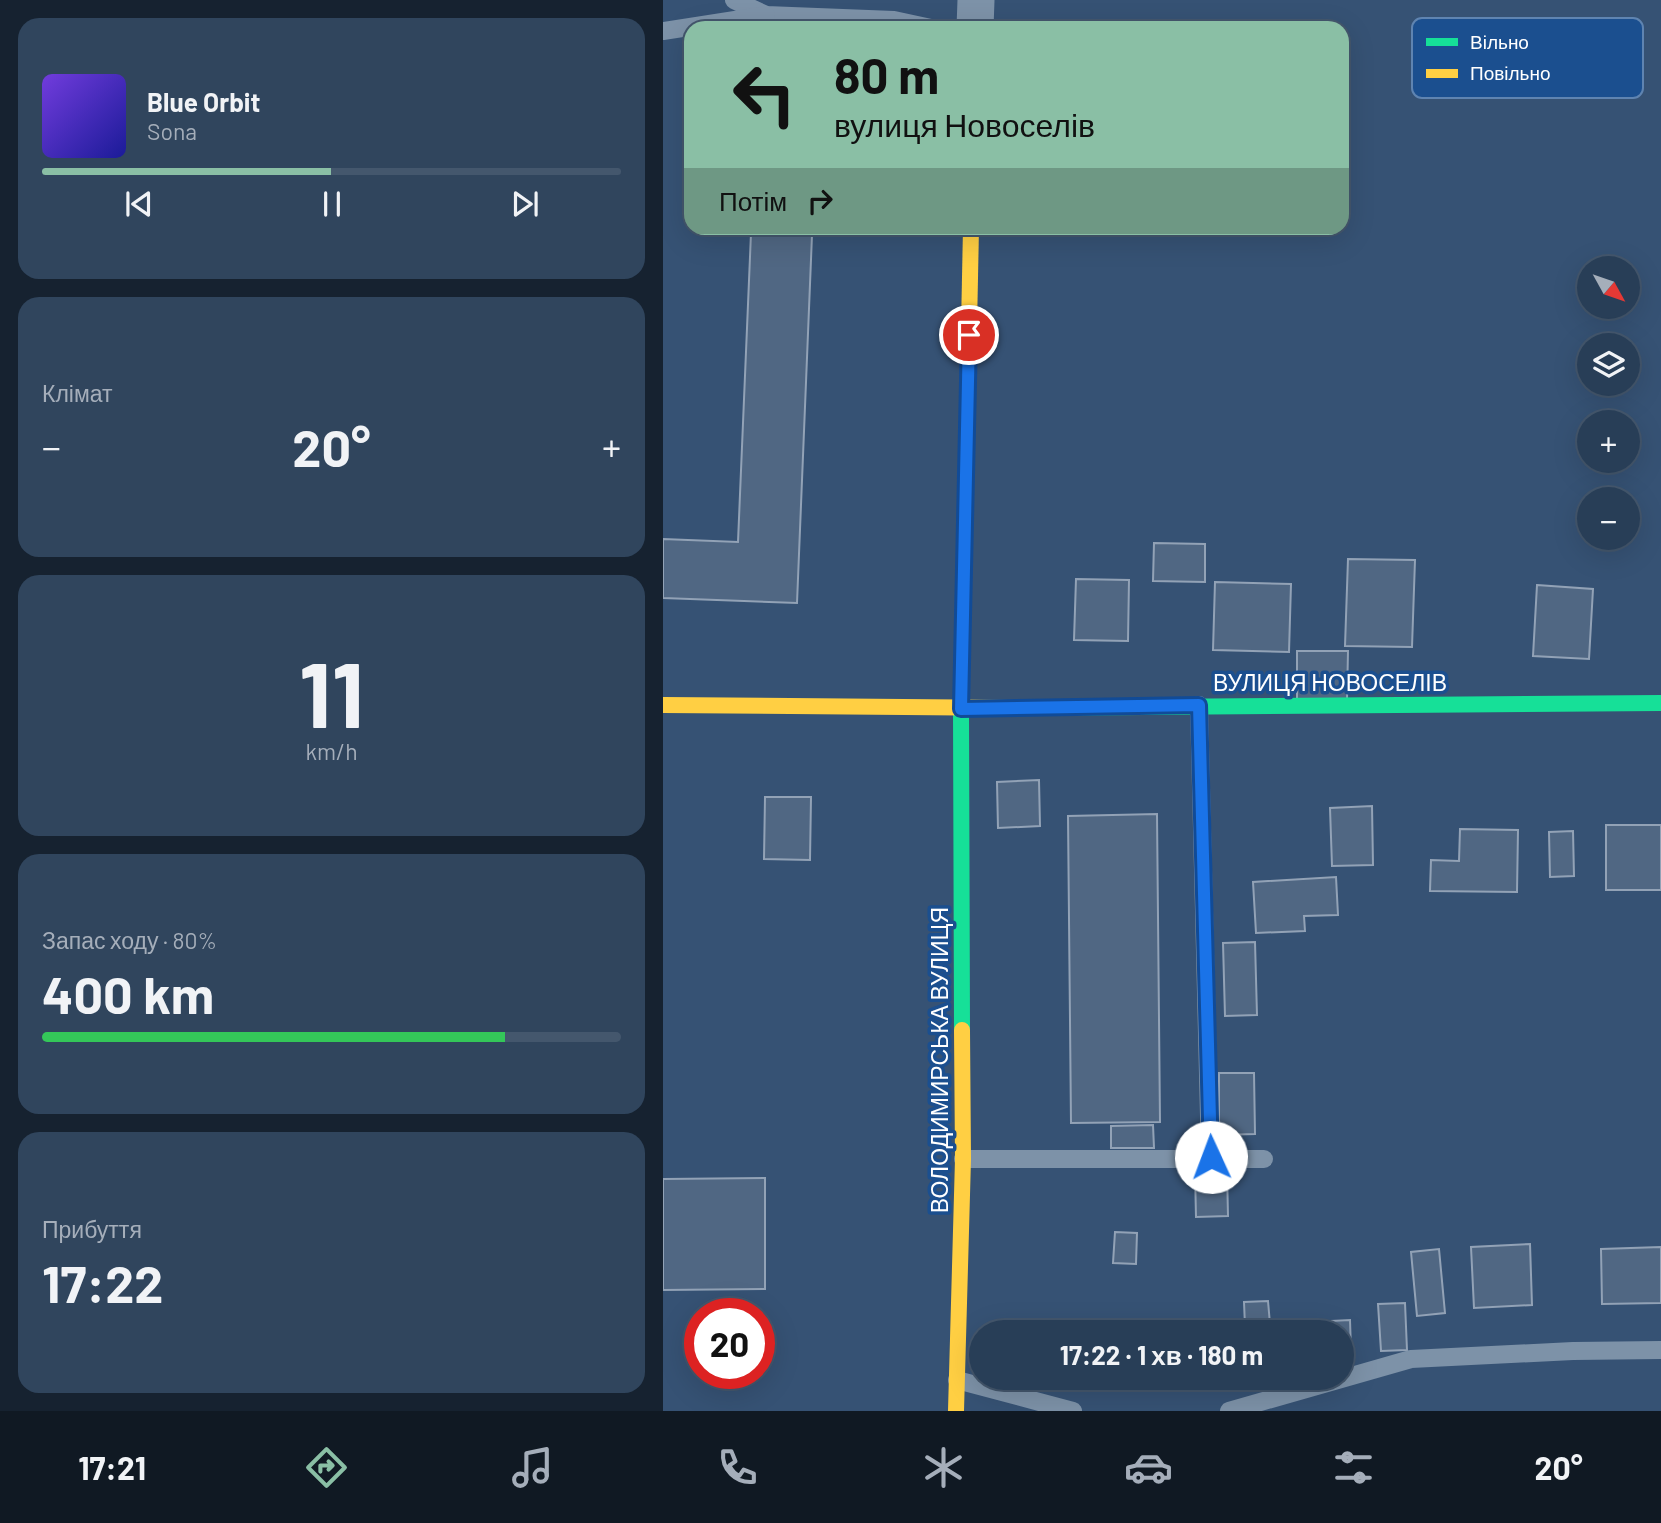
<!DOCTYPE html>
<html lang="uk">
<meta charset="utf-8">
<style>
body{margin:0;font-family:Barlow,sans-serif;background:#30455d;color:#f1f3f6;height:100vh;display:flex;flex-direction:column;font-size:26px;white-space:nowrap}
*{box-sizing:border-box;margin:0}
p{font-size:23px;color:#a5aeba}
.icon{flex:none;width:38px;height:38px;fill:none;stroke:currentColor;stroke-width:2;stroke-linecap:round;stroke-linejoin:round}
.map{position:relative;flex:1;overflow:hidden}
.drawer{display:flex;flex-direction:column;gap:18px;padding:18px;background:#162230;width:663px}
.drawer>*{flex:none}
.hud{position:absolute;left:21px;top:21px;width:665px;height:214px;border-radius:21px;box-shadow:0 7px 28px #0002,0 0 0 2px #44576d;background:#8abfa5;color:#111;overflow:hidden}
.needle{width:46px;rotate:130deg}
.controls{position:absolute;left:914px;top:256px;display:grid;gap:14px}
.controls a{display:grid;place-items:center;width:63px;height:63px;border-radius:50%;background:#283e57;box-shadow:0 7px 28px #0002,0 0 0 2px #44576d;font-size:35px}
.speed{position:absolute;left:21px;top:1298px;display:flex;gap:14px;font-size:35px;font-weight:700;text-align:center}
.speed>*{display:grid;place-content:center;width:91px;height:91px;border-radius:50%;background:#283e57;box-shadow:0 7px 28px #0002,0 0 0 2px #44576d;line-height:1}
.speed .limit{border:10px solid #d22;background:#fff;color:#111}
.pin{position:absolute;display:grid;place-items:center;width:60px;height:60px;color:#fff;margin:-30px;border:4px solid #fff;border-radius:50%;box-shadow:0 2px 7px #0007}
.me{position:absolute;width:77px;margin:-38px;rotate:358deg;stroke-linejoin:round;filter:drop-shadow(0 0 5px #0008)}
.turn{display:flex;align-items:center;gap:24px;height:147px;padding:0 35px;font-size:32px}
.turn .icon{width:91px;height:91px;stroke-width:2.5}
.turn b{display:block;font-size:49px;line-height:60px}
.then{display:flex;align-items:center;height:66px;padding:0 35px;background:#0003;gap:14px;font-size:26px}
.big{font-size:52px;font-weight:700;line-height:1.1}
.drawer .card{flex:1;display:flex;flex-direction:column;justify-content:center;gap:10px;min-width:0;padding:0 24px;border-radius:21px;background:#30455d}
.drawer .dial{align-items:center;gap:0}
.dial b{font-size:91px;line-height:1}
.song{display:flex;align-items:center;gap:21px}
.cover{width:84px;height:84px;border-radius:10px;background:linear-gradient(135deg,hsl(260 70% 55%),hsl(240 70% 35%))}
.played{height:7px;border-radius:4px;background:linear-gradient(90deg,#8abfa5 50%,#44576d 50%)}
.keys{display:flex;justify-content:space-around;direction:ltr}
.heat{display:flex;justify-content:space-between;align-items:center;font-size:38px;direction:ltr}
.charge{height:10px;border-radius:5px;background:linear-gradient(90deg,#34c759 80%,#44576d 0)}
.trip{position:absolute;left:306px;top:1320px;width:385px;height:70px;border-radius:35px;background:#283e57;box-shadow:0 7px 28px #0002,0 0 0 2px #44576d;font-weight:700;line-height:70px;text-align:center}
.dock{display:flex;height:112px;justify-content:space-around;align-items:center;background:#101923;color:#a5aeba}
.dock .icon{width:49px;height:49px}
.dock .selected{color:#8abfa5}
.dock b{font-size:32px;color:#f1f3f6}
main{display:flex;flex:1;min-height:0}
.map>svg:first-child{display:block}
</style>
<main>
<section class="drawer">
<div class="card">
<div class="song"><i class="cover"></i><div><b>Blue Orbit</b><p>Sona</p></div></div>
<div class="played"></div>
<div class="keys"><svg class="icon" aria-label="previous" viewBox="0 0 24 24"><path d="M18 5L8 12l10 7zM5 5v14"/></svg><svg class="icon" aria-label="pause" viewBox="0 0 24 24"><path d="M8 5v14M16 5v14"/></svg><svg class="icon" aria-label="next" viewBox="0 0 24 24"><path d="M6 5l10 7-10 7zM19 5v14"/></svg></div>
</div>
<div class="card"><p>Клімат</p>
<div class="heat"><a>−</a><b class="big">20°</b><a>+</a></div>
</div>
<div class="card dial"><b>11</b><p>km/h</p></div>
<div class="card"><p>Запас ходу · 80%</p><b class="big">400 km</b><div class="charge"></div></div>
<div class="card"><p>Прибуття</p><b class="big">17:22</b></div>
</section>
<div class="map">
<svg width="998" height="1411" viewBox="0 0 998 1411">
<rect width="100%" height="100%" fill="#365274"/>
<g fill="#506783" stroke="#92a2b6" stroke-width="2">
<path d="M88 233 149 235 134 603 0 598V539L75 542Z"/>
<path d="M491 543 542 544V582L490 581Z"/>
<path d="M685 559 752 560 749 647 682 646Z"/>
<path d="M413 579 466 580 465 641 411 640Z"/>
<path d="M552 582 628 584 626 652 550 650Z"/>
<path d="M874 585 930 589 926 659 870 656Z"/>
<path d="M634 651H685L684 700 634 699Z"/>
<path d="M376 780 377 826 335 828 334 782Z"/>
<path d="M102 797H148L147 860 101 859Z"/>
<path d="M709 806 710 865 669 866 667 808Z"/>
<path d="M494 814 497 1122 408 1123 405 816Z"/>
<rect x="943" y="825" width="55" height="65"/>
<path d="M797 829 855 830 854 892 767 891 768 860 796 861Z"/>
<path d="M910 831 911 876 887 877 886 832Z"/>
<path d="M673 877 675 915 641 916 642 931 593 933 590 882Z"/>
<path d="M592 942 594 1015 562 1016 560 943Z"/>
<path d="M556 1073H591L592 1134 556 1135Z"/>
<path d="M490 1125 491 1148H448V1126Z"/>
<path d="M564 1171 565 1216 533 1217 532 1172Z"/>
<path d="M102 1178V1289L0 1290V1179Z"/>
<path d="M452 1232 474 1233 473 1264 450 1263Z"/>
<path d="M867 1244 869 1305 811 1308 808 1247Z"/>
<path d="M998 1247V1303L939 1304 938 1249Z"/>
<path d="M776 1249 782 1313 754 1316 748 1252Z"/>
<path d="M605 1301 607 1324 687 1320 688 1350 679 1351V1332H564V1327L582 1326 581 1302Z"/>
<path d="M742 1303 744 1350 718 1351 715 1304Z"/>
<path d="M549 1324V1332H521V1325Z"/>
</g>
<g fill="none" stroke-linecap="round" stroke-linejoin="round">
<g stroke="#7d92a8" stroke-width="18">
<path d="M71 0 103 15 231 20 268 28"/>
<path d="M0 31 103 15"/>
<path d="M536 705 547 1157"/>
<path d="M300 1159H601"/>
<path d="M294 1380 410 1411"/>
<path d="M566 1411 748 1359 910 1351 998 1350"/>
</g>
<path stroke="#7d92a8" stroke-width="37" d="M312 28 313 0"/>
<g stroke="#16e098" stroke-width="16">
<path d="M354 708 998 703"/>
<path d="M299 1030 298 709 305 377"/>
</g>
<g stroke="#ffcf43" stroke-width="16">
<path d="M305 377 308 228"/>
<path d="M0 705 354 708"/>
<path d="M293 1411 300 1159 299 1030"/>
</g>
</g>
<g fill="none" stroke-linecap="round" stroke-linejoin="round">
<g stroke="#114b97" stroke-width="18">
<path id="route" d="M306 335 298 709 536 705 548 1157"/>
</g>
<use href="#route" stroke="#1a73e8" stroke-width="12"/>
</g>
<g text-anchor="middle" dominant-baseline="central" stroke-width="7" stroke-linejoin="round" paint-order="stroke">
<g font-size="23" fill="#fff" stroke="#1b4f8f">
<text x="667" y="682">ВУЛИЦЯ НОВОСЕЛІВ</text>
<text transform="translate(276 1060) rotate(-90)">ВОЛОДИМИРСЬКА ВУЛИЦЯ</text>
</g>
</g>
<rect x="749" y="18" width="231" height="80" rx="10" fill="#1b4f8f" stroke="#5f84b1" stroke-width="2"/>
<rect x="763" y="38" width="32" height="8" fill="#16e098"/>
<rect x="763" y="69" width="32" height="9" fill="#ffcf43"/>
<g font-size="19" fill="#fff">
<text x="807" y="49">Вільно</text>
<text x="807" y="80">Повільно</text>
</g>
</svg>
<div class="controls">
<a><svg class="needle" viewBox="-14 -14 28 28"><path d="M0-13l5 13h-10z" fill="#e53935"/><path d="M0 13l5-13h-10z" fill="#a5aeba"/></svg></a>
<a><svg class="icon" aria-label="layers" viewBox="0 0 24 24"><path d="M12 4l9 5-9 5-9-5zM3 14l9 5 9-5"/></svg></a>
<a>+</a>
<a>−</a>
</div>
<div class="speed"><div class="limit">20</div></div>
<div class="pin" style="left:306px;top:335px;background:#d93025"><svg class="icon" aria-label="arrive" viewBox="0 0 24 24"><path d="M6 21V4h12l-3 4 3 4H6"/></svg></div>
<svg class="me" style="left:548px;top:1157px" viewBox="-20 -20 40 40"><circle r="19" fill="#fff"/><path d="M0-13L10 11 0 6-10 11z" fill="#1a73e8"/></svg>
<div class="trip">17:22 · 1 хв · 180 m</div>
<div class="hud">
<div class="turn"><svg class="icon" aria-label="left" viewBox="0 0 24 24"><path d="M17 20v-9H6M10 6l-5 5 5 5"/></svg><div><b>80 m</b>вулиця Новоселів</div></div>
<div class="then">Потім<svg class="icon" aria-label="right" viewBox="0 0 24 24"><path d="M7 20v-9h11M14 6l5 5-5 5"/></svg></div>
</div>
</div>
</main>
<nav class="dock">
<b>17:21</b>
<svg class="icon selected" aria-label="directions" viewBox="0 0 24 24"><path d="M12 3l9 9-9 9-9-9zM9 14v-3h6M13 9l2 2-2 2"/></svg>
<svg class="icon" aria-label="music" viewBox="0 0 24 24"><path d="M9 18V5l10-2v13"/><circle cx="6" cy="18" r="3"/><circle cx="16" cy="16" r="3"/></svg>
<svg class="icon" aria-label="phone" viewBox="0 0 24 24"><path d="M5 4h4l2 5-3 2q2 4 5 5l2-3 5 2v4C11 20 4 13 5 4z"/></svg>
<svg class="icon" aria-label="climate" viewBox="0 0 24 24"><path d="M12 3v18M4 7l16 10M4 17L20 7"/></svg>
<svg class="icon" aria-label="car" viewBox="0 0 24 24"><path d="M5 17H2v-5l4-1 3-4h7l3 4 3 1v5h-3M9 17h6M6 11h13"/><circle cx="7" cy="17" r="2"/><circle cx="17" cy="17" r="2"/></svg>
<svg class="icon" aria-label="filters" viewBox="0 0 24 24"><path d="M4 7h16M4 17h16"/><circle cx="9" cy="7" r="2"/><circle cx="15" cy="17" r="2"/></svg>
<b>20°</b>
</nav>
